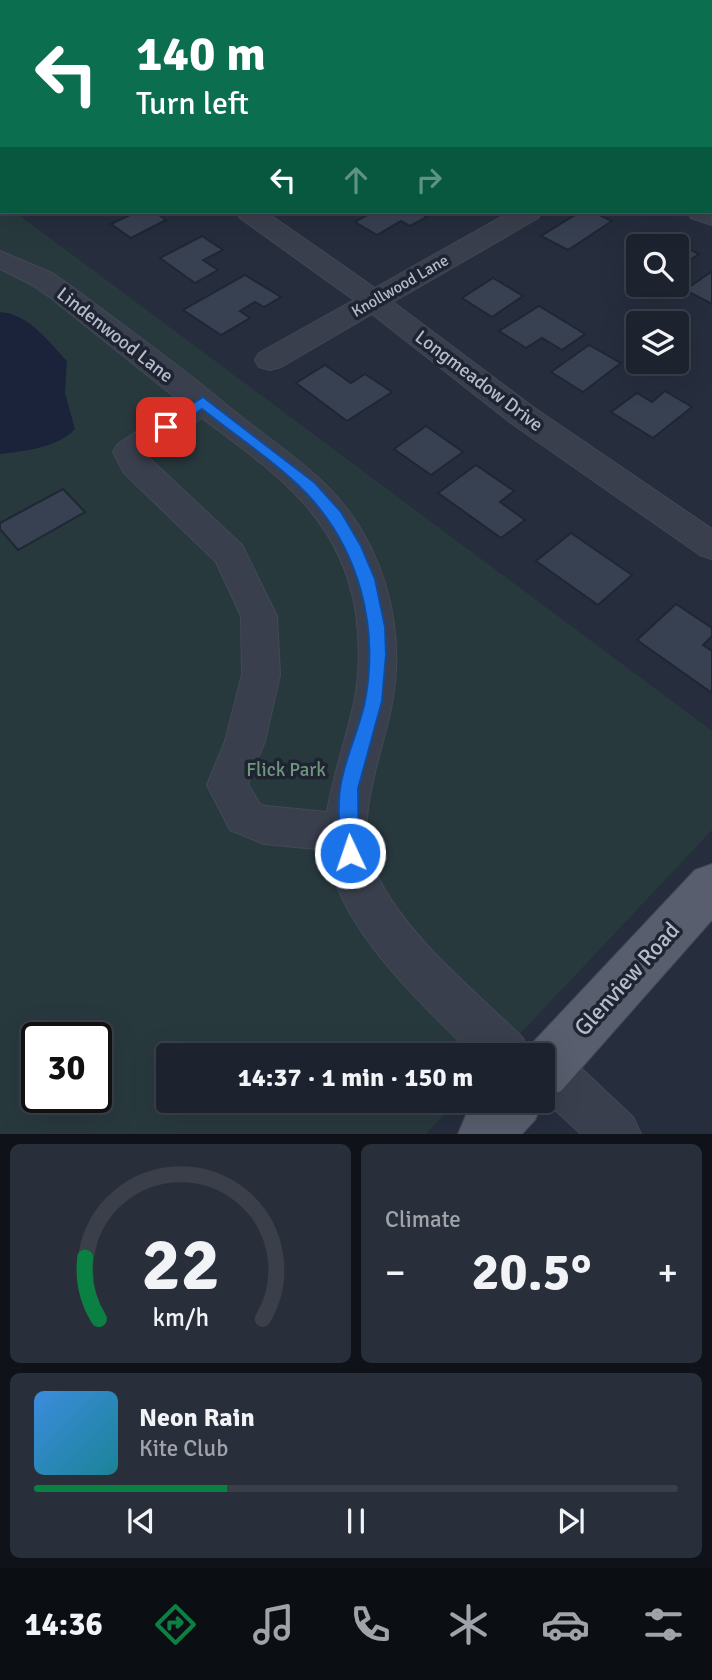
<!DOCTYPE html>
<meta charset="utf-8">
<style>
body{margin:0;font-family:Signika,sans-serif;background:#292f3a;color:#f1f3f6;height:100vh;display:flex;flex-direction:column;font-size:26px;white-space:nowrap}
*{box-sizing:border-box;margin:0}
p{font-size:23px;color:#a0a4aa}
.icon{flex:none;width:38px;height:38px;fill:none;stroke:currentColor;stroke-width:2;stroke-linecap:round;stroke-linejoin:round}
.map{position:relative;height:1134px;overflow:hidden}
.side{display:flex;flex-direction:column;gap:10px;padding:10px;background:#0f1319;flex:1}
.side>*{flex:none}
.guide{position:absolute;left:0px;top:0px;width:712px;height:214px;box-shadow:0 7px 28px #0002,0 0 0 2px #3a3f4a;background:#0b6e4f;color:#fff;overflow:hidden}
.fabs{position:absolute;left:626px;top:234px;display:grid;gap:14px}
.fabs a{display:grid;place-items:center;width:63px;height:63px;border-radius:7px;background:#1c222e;box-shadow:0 7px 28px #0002,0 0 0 2px #3a3f4a;font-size:35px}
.speed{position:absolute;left:21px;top:1022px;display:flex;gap:14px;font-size:35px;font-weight:700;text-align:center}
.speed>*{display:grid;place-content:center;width:91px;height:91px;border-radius:50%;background:#1c222e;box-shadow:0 7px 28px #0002,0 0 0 2px #3a3f4a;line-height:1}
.speed .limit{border:4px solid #111;border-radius:10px;background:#fff;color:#111}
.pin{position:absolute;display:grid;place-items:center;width:60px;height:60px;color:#fff;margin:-30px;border-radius:14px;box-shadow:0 4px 10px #0006}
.me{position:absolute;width:77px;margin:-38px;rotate:357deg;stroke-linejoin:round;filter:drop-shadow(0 0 5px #0008)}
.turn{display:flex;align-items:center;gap:24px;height:147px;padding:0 21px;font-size:32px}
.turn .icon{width:91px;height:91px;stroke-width:2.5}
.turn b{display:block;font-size:49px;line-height:60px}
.lanes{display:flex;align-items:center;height:66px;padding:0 21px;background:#0003;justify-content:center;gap:35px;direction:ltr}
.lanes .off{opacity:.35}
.big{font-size:52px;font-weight:700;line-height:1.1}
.side .card{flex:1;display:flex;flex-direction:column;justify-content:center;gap:10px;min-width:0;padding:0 24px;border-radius:10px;background:#292f3a}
.side .dial{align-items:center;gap:0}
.dial svg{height:182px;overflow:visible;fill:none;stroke:#3a3f4a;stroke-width:7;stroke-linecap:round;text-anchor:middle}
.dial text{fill:#f1f3f6;stroke:none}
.song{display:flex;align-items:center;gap:21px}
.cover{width:84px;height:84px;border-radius:10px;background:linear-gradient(135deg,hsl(210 70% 55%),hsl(190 70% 35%))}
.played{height:7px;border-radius:4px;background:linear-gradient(90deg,#0b8043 30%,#3a3f4a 30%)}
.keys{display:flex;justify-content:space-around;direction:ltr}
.heat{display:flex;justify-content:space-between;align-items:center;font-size:38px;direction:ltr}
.side .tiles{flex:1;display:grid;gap:10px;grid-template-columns:1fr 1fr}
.card:last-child{grid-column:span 2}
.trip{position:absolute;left:156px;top:1043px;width:399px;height:70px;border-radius:7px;background:#1c222e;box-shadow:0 7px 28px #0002,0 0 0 2px #3a3f4a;font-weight:700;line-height:70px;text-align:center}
.dock{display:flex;height:112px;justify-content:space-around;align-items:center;background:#0b0e12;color:#a0a4aa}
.dock .icon{width:49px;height:49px}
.dock .selected{color:#0b8043}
.dock b{font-size:32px;color:#f1f3f6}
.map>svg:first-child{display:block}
</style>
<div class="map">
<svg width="712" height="1134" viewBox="0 0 712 1134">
<rect width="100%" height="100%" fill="#262d3d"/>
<path fill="#28393e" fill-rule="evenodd" d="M0 201 2 212H15L712 731V830L500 1055H168V1101H457L426 1134H0ZM37 1038H96V1097H37Z"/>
<path fill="#1a233a" d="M0 312C29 314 48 341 67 361L65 393 75 429C58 448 24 451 0 454Z"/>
<g fill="#384152" stroke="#212634" stroke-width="2">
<path d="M136 212H155L166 220 131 238 111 224Z"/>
<path d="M373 212H417L427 217 410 226 401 221 377 235 355 222Z"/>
<path d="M580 212H593L612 221 568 250 541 236Z"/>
<path d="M202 236 223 250 203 260 218 270 195 283 160 258Z"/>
<path d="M679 244 699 254 677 269V247H675Z"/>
<path d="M711 272H712V304L685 290Z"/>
<path d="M245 275 281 297 264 307 255 302 240 311 250 318 221 335 183 310Z"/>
<path d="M493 278 523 296 492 317 462 298Z"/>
<path d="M539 306 585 334 562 350 542 338 526 348 499 331Z"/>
<path d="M589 345 621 363 583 392 551 372Z"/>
<path d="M325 365 351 383 365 374 392 392 347 421 296 383Z"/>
<path d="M665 391 692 407 653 438 611 412 637 393 652 402Z"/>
<path d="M426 426 463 452 431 475 394 449Z"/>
<path d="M476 465 514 491 500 502 525 520 501 538 438 493Z"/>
<path d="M63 489 85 512 18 550 0 529V523Z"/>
<path d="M571 533 632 575 598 605 536 561Z"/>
<path d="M676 604 712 628V636L703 645 712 651V693L637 640Z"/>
</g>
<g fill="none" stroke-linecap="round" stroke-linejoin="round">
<g stroke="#434856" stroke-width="2">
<g id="minor">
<path d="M280 0H302L303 2H281Z"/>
<path d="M0 45 2 46V60L0 59Z"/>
<path d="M710 207 712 225 691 218 687 212H710Z"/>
<path d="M236 212H266L375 288 510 212H542L538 218 393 302 533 407 712 529V559L700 555 511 423 372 314 281 367 270 370 259 367 255 360 259 353 354 300 240 218Z"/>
<path d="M0 251 52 273 71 286C120 323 171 359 218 398 276 448 336 475 371 548 394 595 402 651 392 703 383 755 351 821 376 873 405 935 474 990 523 1038L529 1053 546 1044 563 1051 633 1117 641 1134H581L542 1098V1055H473C420 1001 338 929 327 850L264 844 230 830 207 785 225 741 242 675 241 616 216 562 124 473 113 452 118 444 181 402 51 298 32 285 0 269ZM202 418C274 472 341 516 356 613 360 643 360 673 354 703 346 740 333 775 327 812L266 806 260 804 248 784 265 741 280 675 277 616 242 545 147 456Z"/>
</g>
</g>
<g stroke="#434856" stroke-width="2">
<g id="major">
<path d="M712 864V920L561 1091 542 1098V1055L523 1053 695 870Z"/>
<path d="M479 1101H543L535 1120 522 1134H458L466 1115Z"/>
</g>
</g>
<use href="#minor" fill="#3a3f4d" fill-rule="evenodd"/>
<use href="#major" fill="#585e6d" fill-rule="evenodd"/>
</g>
<path fill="#1a73e8" stroke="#114b97" stroke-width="2" d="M203 397 315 483 341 512 361 546 375 579 385 627 386 655 382 701 358 789 359 853 356 860 350 862 343 860 340 853C340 833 337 809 340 789 344 759 359 731 365 701 379 626 359 549 306 493 278 464 235 435 202 409L171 430H161V424Z"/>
<g text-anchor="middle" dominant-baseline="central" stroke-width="7" stroke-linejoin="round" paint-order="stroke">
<g font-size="16" fill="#b6bbc8" stroke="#1f2432">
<text transform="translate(400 286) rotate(-30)">Knollwood Lane</text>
</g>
<g font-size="19" fill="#b6bbc8" stroke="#1f2432">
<text transform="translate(115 335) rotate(38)">Lindenwood Lane</text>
<text transform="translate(479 381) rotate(37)">Longmeadow Drive</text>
</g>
<g font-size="19" fill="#6f977d" stroke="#1f2432">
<text x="286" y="770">Flick Park</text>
</g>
<g font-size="23" fill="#b6bbc8" stroke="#1f2432">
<text transform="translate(627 979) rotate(-48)">Glenview Road</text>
</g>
</g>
</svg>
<div class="fabs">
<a><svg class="icon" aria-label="search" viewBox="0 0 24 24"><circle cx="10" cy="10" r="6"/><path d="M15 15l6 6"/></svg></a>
<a><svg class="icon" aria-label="layers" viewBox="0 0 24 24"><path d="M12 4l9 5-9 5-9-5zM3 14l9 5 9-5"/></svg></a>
</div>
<div class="speed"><div class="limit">30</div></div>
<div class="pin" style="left:166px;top:427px;background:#d93025"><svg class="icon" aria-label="arrive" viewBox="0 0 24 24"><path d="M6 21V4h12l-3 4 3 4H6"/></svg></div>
<svg class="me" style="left:350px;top:853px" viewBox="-20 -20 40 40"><circle r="17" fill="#1a73e8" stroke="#fff" stroke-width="3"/><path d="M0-11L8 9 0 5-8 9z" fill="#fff"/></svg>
<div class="trip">14:37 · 1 min · 150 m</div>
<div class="guide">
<div class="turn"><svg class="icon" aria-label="left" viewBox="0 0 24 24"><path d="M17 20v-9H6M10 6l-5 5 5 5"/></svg><div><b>140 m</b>Turn left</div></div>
<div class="lanes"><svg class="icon" aria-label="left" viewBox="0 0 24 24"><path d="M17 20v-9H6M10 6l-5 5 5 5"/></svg><svg class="icon off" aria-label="ahead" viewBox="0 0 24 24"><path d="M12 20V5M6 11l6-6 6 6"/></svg><svg class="icon off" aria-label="right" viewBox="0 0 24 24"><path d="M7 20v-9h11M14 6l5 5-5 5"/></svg></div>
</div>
</div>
<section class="side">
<div class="tiles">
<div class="card dial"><svg viewBox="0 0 100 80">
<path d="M14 69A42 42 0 1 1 86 69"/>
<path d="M14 69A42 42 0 0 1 8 42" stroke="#0b8043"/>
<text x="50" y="56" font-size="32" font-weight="700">22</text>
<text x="50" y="72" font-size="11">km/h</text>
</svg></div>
<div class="card"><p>Climate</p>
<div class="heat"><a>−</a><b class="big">20.5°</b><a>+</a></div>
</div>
<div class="card">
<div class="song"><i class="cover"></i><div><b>Neon Rain</b><p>Kite Club</p></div></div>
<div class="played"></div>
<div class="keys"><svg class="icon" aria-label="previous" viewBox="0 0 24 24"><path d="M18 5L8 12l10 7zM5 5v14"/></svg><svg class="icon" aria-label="pause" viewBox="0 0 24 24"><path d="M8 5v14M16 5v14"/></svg><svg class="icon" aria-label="next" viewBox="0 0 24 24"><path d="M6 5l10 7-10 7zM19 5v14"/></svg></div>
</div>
</div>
</section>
<nav class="dock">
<b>14:36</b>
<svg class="icon selected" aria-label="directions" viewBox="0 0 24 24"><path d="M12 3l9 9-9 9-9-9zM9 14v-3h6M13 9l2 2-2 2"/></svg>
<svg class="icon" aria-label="music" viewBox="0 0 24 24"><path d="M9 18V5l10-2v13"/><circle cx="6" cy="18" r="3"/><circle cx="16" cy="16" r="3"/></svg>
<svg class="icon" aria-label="phone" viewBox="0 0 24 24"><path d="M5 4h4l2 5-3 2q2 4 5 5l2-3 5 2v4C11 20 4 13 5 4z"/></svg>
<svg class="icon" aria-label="climate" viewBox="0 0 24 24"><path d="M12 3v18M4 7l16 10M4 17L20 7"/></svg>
<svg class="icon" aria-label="car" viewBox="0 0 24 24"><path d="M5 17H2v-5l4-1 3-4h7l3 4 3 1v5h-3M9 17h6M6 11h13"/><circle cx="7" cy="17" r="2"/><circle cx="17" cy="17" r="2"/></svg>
<svg class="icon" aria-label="filters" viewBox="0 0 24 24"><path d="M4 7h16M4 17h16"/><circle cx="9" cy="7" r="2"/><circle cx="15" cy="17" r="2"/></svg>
</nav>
